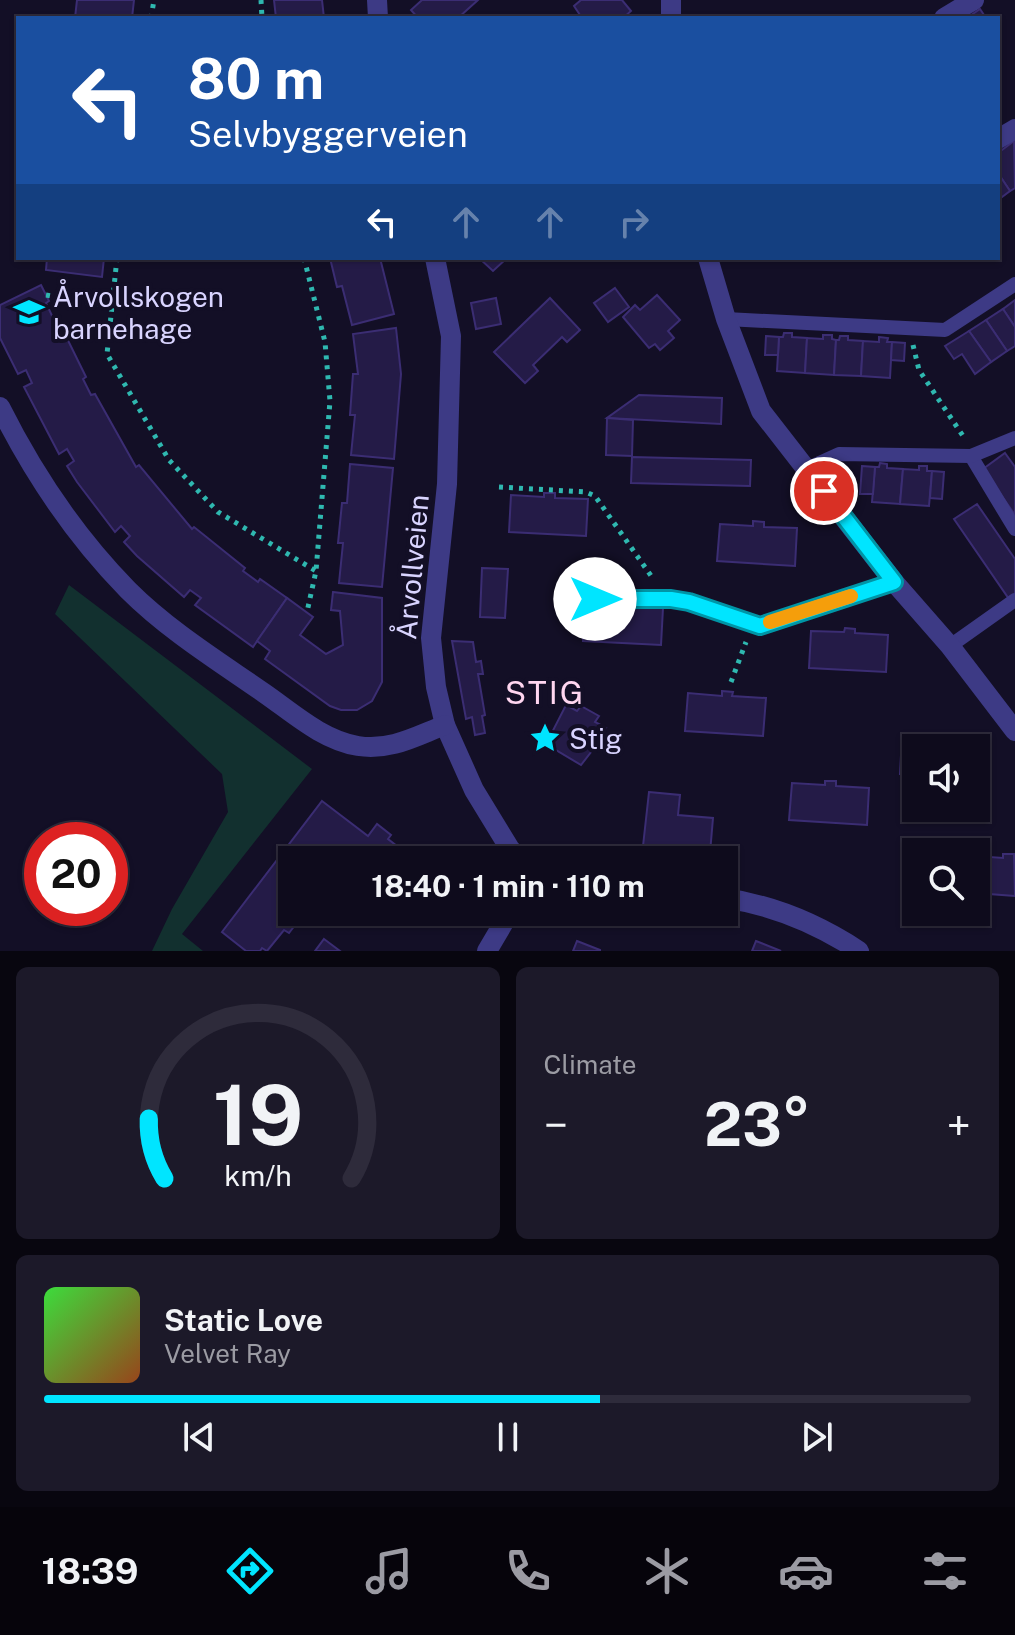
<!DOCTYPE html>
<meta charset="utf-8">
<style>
body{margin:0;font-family:"Public Sans",sans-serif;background:#1c1929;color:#f1f3f6;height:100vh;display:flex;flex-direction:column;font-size:30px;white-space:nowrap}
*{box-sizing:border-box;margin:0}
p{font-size:26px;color:#9b9ba3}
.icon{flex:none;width:44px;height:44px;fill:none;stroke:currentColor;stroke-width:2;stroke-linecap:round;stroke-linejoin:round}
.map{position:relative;height:951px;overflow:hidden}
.side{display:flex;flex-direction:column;gap:16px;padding:16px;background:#08060f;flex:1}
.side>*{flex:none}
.hud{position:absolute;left:16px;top:16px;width:984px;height:244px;border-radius:0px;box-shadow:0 2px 6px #0004,0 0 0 2px #2e2b3b;background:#1a4fa0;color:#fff;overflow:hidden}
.controls{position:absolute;left:902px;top:734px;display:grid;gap:16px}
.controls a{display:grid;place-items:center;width:88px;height:88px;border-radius:0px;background:#0e0b1c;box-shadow:0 2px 6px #0004,0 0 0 2px #2e2b3b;font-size:40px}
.speed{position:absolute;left:24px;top:822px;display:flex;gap:16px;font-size:40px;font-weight:700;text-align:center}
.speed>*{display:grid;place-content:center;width:104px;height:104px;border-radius:50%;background:#0e0b1c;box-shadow:0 2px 6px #0004,0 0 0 2px #2e2b3b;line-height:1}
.speed .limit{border:12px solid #d22;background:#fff;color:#111}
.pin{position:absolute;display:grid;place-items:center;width:68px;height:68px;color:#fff;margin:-34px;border:4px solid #fff;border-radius:50%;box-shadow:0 2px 8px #0007}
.me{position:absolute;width:88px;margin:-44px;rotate:90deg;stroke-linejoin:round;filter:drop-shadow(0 0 6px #0008)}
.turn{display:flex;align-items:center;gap:28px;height:168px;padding:0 40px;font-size:36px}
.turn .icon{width:104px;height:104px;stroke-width:2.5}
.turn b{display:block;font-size:56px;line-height:68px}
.lanes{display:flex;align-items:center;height:76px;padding:0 40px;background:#0003;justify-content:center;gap:40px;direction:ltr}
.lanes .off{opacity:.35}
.big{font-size:60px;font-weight:700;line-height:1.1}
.side .widget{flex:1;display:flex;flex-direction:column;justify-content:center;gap:12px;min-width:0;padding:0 28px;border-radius:12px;background:#1c1929}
.side .dial{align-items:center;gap:0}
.dial svg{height:208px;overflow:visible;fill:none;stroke:#2e2b3b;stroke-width:7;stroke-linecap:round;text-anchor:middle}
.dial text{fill:#f1f3f6;stroke:none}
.song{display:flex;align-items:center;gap:24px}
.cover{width:96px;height:96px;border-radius:12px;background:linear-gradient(135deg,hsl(120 70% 55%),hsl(20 70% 35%))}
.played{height:8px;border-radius:4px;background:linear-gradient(90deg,#00e5ff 60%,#2e2b3b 60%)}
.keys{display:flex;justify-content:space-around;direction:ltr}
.heat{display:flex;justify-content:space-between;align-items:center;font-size:44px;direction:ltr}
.side .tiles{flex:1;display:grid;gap:16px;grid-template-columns:1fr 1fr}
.widget:last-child{grid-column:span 2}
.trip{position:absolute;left:278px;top:846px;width:460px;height:80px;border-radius:0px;background:#0e0b1c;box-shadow:0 2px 6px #0004,0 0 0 2px #2e2b3b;font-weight:700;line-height:80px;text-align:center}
.dock{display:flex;height:128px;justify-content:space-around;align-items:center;background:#06040b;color:#9b9ba3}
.dock .icon{width:56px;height:56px}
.dock .on{color:#00e5ff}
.dock b{font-size:36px;color:#f1f3f6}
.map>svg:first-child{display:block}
</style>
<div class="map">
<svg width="1015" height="951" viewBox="0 0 1015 951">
<rect width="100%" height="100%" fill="#130f26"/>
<path fill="#12302f" d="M69 585 312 769 182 934 203 951H152L172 909 228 812 222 774 55 614Z"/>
<g fill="#241b47" stroke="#3b2d73" stroke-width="2">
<path d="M77 0H134L132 18H75Z"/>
<path d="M274 0H322L324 18H276Z"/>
<path d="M422 0H478L458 18H418L411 10Z"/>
<path d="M581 0H622L631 11 623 18H582L574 6Z"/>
<path d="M980 9 986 18H967Z"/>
<path d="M1014 141 1015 188 1010 191 998 173V153Z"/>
<path d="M998 173 1010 191 998 200Z"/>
<path d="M47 258H104L102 277 46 270Z"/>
<path d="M330 258H380L394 314 352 325 342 286 337 287Z"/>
<path d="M479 258H505L506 259 493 271Z"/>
<path d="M41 285 49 301 46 303 54 320 57 318 86 377 83 379 91 395 95 394 136 467 139 465 192 529 194 527 245 568 243 571 258 582 260 579 287 598 253 647 195 605 201 598 190 590 184 597 137 556 124 542 130 536 121 526 115 532 77 482 67 466 74 461 67 449 59 454 24 387 32 383 26 370 18 374 0 338V305Z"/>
<path d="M615 288 629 307 608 322 594 303Z"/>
<path d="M657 295 680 320 668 331 674 338 660 350 655 344 649 348 623 317 635 305 640 310Z"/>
<path d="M496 298 501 324 476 329 471 303Z"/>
<path d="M550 298 580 330 567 342 562 337 533 365 538 371 525 383 494 352Z"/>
<path d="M1015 300V327L1003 309Z"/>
<path d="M1003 309 1015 327V346L1007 351 986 320Z"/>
<path d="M986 320 1007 351 991 362 969 331Z"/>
<path d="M396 328 401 374 394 459 351 455 355 415H350L353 374H358L353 334Z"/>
<path d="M969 331 991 362 975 374 962 354 954 359 945 346Z"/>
<path d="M784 333H792V337L807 338 805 373 777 371 779 337H783Z"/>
<path d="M823 335H832V339L836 340 834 375 805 373 807 338 823 339Z"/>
<path d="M766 336 779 337 778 355H765Z"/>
<path d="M840 336H848V340L863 341 861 376 834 375 836 340H839Z"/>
<path d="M879 337 888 338 887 342H892L890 378 861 376 863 341 879 342Z"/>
<path d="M892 342 905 343 904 361 891 360Z"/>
<path d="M639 395 722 398 721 424 607 418Z"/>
<path d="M607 418 633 420 632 456 606 455Z"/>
<path d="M1005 453 1015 467V515L983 469Z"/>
<path d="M632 457 751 460 750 486 631 483Z"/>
<path d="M880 463 887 464V468L903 469 900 504 872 502 875 467H879Z"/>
<path d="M350 464 393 468 382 587 339 583 343 543H338L342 503H347Z"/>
<path d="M862 466 875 467 873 494H860Z"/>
<path d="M919 466H927V471H932L929 506 900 504 903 469 919 470Z"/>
<path d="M932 471 944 472 942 499 930 498Z"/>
<path d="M544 493H555V498L588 499 586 536 509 532 511 495 544 497Z"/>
<path d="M977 504 1015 559V595L1009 599 954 519Z"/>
<path d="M753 521 764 522V527L797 528 795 566 717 561 720 524 753 526Z"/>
<path d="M482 568 508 569 505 618 480 617Z"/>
<path d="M333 592 382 598V682L372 701 357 710H341L330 706 265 659 270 651 257 641 287 598 313 617 300 635 326 654 343 645 340 611 331 610Z"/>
<path d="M630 602 629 606 663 608 661 645 583 641 585 604 619 606Z"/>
<path d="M845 628 855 629V633L888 635 886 672 809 668 811 631 844 632Z"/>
<path d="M452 641 473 642 476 662 481 661 483 674H478L485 715 482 716 485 733 475 735 472 717 466 719Z"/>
<path d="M722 691 733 692 732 696 766 698 763 736 685 731 688 693 722 696Z"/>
<path d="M566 705 577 711 581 706 599 716 595 722 606 728 600 738 603 741 598 749 595 747 581 765 546 744Z"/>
<path d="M936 734 947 735 946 739 980 742 977 779 976 748H916V775L900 774 902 736 936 739Z"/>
<path d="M825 781H836V786L869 788 867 825 789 820 792 783 825 785Z"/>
<path d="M649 792 680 795 678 815 713 818 710 853 643 846Z"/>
<path d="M322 801 368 836 377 824 391 835 388 839 415 860H292V912H305L289 933 284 930 267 951 262 948 260 951H246L222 932Z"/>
<path d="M1003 854H1014L1015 896 976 893V856L1003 858Z"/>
<path d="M324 939 340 951H315Z"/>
<path d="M577 941 600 950V951H573Z"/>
<path d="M756 941 781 951H752Z"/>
</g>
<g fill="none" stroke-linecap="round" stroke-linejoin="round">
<g stroke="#2fb8b0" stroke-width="5" stroke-dasharray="4 6" stroke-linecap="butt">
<path d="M261 0 262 18"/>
<path d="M151 18 154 0"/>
<path d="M117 258 107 354 169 460 218 512 316 571"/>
<path d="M304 258 325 342 330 401 316 571 307 612"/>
<path d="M46 295 110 306"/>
<path d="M913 345 919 370 963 436"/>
<path d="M499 487 586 492 595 496 654 580"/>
<path d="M731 682 746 642"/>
</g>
<g stroke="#3d3a85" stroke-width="14">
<path d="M726 319 945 330 1015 284"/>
<path d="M971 456 1015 529"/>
<path d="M806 469 839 454 971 456 1015 438"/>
<path d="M595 599H671L689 602 760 626 894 582"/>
<path d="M950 646 1015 600"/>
</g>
<g stroke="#3d3a85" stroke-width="20">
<path d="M377 0 378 18"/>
<path d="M671 18V0"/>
<path d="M944 18 974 0"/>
<path d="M998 139 1015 129"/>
<path d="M435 258 451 336 447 484 431 638 436 687 445 725 474 790 510 849 522 860"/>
<path d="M708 258 726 319 761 411 894 582 950 646 1015 731"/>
<path d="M0 407C33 473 76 537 128 590 168 630 218 661 264 693 293 713 322 740 358 746 391 751 416 736 445 725"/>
<path d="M724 898C773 905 818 924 859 951"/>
<path d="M487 951 510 912"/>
</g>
</g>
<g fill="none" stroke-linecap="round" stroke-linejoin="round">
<g stroke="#0095a6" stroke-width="20">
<path id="route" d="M595 599H671L689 602 760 626 894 582 824 491"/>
</g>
<use href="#route" stroke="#00e5ff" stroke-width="14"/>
<path stroke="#f59e0b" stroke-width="14" d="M770 622 851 596"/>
</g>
<defs>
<g id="school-bare" transform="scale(2.4)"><path d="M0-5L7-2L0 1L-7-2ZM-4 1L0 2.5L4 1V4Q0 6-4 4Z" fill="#00e5ff" stroke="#130f26" stroke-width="2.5" paint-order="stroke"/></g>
<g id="sight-bare" transform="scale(2.4)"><path d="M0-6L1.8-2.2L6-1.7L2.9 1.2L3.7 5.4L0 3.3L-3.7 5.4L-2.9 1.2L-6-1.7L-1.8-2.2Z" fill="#00e5ff" stroke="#130f26" stroke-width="2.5" paint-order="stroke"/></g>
</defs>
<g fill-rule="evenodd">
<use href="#school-bare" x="29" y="312"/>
<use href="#sight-bare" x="545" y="738"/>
</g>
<g text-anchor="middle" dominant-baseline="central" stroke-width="8" stroke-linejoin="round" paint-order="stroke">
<g font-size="28" fill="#d9d4ff" stroke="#130f26" text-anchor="start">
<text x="53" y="296">Årvollskogen<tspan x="53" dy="32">barnehage</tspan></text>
<text x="569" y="738">Stig</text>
</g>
<g font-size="28" fill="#d9d4ff" stroke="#130f26">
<text transform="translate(412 567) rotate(-85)">Årvollveien</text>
</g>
<g font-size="32" letter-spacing="2" fill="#ffd6f0" stroke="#130f26">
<text x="545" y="692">STIG</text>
</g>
</g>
</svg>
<div class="controls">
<a><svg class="icon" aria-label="sound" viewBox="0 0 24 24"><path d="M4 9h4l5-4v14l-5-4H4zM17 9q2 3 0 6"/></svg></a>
<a><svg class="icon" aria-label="search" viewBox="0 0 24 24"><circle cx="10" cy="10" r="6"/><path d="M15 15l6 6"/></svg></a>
</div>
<div class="speed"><div class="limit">20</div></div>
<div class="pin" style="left:824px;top:491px;background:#d93025"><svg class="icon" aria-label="arrive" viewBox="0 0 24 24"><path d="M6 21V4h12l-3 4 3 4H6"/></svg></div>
<svg class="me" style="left:595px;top:599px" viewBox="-20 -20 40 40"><circle r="19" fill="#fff"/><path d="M0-13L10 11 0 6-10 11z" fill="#00e5ff"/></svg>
<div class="trip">18:40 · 1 min · 110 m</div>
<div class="hud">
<div class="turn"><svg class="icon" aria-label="left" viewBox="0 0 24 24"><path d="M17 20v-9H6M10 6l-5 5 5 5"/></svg><div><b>80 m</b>Selvbyggerveien</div></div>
<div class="lanes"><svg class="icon" aria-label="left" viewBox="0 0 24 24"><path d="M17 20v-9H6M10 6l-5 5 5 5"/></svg><svg class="icon off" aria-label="ahead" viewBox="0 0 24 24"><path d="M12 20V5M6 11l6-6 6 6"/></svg><svg class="icon off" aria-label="ahead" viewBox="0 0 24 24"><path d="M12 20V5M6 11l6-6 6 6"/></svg><svg class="icon off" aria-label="right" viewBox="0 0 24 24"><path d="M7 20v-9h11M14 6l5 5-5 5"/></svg></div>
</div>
</div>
<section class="side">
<div class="tiles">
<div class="widget dial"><svg viewBox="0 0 100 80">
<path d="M14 69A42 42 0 1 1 86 69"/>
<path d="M14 69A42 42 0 0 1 8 46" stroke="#00e5ff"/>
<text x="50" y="56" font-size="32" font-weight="700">19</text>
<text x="50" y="72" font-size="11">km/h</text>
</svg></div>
<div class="widget"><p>Climate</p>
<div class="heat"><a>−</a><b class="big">23°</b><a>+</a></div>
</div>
<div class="widget">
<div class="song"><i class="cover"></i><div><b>Static Love</b><p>Velvet Ray</p></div></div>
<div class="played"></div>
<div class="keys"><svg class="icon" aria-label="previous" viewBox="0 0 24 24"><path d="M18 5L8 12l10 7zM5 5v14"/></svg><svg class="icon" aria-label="pause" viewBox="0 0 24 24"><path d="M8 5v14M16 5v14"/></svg><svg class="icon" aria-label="next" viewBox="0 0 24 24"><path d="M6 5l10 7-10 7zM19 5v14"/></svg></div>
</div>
</div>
</section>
<nav class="dock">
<b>18:39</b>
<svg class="icon on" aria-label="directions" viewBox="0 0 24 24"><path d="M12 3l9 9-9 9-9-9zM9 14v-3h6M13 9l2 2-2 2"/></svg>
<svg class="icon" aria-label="music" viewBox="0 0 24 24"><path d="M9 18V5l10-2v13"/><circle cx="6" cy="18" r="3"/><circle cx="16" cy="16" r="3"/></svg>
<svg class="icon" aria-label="phone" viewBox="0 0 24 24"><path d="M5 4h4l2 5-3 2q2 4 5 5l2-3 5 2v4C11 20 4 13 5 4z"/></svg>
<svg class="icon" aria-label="climate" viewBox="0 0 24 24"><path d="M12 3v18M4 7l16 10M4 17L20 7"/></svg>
<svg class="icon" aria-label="car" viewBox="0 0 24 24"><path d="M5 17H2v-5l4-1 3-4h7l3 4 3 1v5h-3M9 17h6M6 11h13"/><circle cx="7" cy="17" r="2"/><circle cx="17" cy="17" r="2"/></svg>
<svg class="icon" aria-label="filters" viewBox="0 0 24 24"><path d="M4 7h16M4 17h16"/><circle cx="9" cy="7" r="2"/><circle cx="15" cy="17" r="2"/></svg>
</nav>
